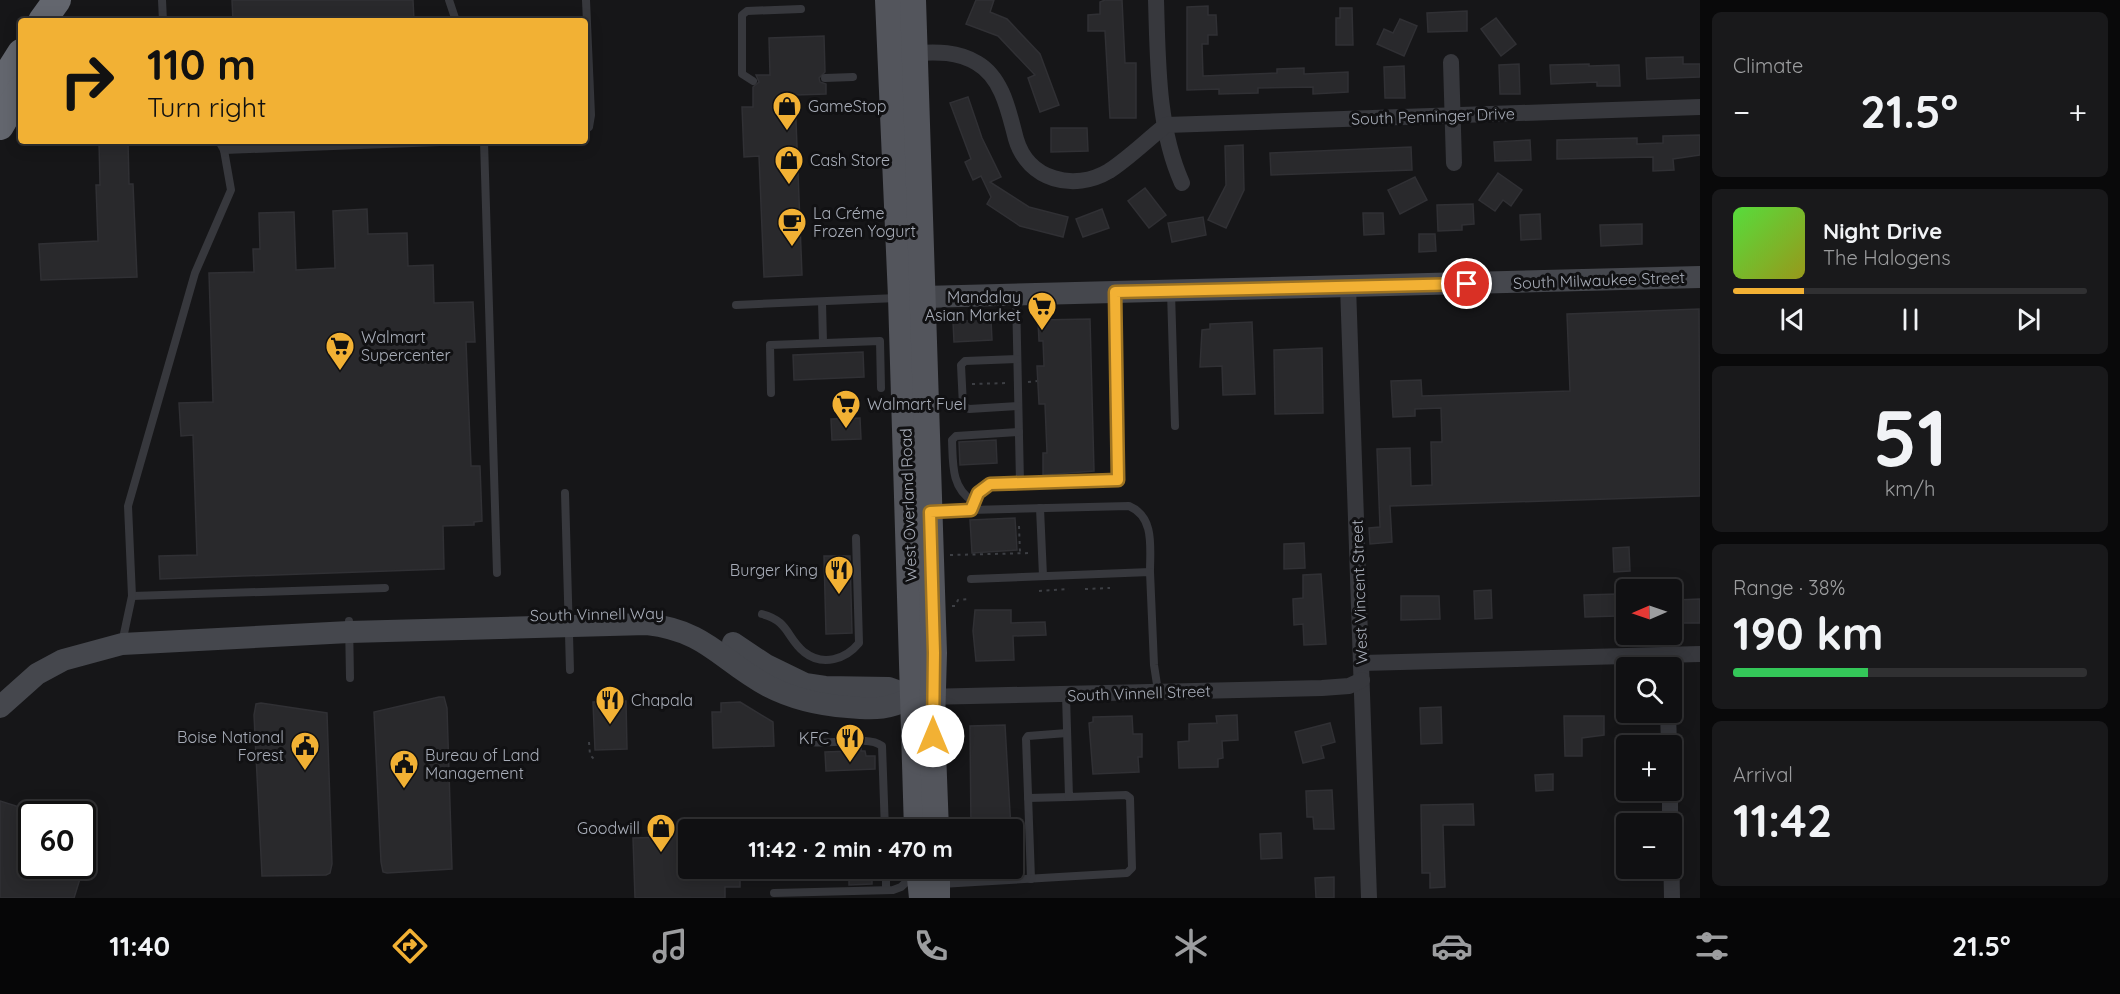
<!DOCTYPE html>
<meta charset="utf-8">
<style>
body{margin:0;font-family:Quicksand,sans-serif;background:#19191b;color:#f1f3f6;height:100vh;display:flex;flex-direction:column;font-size:22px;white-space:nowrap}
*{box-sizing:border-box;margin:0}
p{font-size:20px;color:#9c9d9f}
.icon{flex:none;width:33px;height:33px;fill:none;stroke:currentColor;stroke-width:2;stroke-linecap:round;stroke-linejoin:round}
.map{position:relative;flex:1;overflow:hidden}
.details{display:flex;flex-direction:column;gap:12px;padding:12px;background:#09090a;width:420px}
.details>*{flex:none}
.top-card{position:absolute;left:18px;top:18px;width:570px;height:126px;border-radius:6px;box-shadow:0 3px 15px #0003,0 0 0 2px #303032;background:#f2b134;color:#111;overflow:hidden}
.needle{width:39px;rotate:268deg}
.tools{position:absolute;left:1616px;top:579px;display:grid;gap:12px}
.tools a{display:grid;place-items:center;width:66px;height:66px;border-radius:6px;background:#101012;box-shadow:0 3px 15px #0003,0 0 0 2px #303032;font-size:30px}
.speed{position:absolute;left:18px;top:801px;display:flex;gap:12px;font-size:30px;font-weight:700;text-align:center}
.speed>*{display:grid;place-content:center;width:78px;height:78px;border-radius:50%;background:#101012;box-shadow:0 3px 15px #0003,0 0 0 2px #303032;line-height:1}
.speed .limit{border:3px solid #111;border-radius:9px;background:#fff;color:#111}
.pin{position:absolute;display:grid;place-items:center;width:51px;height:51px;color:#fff;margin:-26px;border:3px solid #fff;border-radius:50%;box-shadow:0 2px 6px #0007}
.me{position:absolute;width:66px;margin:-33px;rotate:0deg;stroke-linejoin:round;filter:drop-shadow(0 0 4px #0008)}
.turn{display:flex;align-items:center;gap:21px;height:126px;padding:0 30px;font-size:27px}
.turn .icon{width:78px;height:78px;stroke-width:2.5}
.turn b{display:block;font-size:42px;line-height:51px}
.big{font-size:45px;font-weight:800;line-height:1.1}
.details .widget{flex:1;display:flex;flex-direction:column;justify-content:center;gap:9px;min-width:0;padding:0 21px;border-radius:9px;background:#19191b}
.details .dial{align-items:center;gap:0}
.dial b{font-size:78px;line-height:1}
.song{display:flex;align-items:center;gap:18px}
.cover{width:72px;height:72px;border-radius:9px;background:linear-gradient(135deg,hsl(110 70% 55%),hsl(60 70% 35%))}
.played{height:6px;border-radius:3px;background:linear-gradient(90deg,#f2b134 20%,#303032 20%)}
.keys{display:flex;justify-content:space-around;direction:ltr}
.heat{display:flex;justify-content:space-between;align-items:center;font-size:33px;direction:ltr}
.charge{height:9px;border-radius:4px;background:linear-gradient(90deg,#34c759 38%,#303032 0)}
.trip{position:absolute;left:678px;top:819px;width:345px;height:60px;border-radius:6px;background:#101012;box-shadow:0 3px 15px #0003,0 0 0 2px #303032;font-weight:800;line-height:60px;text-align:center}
.dock{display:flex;height:96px;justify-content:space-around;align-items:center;background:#060607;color:#9c9d9f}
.dock .icon{width:42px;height:42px}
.dock .current{color:#f2b134}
.dock b{font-size:27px;color:#f1f3f6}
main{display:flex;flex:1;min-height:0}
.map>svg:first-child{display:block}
</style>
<main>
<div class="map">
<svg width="1700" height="898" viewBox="0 0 1700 898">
<rect width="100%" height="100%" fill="#161618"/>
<g fill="#29292c" stroke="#303034" stroke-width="1.5">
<path d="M232 0H413L414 21H233Z"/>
<path d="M976 0H994L990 12 1007 19 1040 54 1059 105 1040 112 1028 78 1035 75 998 36 966 24Z"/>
<path d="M1105 0H1122L1125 63H1136V118H1110L1105 31H1088V15L1100 14V2Z"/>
<path d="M1208 6V15H1216L1217 35H1208V44H1202L1203 76 1277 73V69L1304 68V74L1348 72V92L1313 94V87L1258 88V93L1219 94V89L1187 90V7Z"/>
<path d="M1340 8H1352L1353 45H1336V18H1340Z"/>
<path d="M1467 11V31L1428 32 1427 13Z"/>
<path d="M1496 18 1516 44 1501 56 1481 29Z"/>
<path d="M1400 19 1417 26 1404 56 1377 44 1384 29 1393 33Z"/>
<path d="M824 36 825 72 819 78 820 82 826 84V94L795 95 802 275 764 277 759 156 744 157 742 107H753V87L759 82 756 75H770L769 38Z"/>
<path d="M1683 57V64H1700V77L1647 79 1646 58Z"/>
<path d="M1519 64 1520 94H1500L1499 65Z"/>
<path d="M1589 64V66L1619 65 1620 86H1597V82L1551 84 1550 65Z"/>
<path d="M1404 66 1405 98H1385L1384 67Z"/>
<path d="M968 97 982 138 1001 177 990 182 1029 207 1068 217 1063 237 1020 226 987 204 991 197 981 176 973 180 965 162 971 159 950 103Z"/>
<path d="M1051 128H1087L1088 151 1051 152Z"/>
<path d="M1700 135V155L1673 159 1674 170 1653 171V157L1557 159V140L1637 138V144L1663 143V136Z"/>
<path d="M1530 140 1531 160 1495 161 1494 142Z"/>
<path d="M99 141H128L129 184H133L137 277 41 280 39 244 98 241 96 185H100Z"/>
<path d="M1243 145 1244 190 1226 228 1208 220 1226 185 1225 146Z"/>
<path d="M1411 147 1412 170 1271 175 1270 153Z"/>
<path d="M1498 173 1522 190 1511 206 1503 200 1495 211 1479 200Z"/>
<path d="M1415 177 1427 200 1400 214 1388 190Z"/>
<path d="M1145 188 1166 215 1149 228 1128 201Z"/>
<path d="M1473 204 1474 224 1462 225V230L1438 231 1437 205Z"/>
<path d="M367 209 368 234 407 233 408 266 433 265 434 303 473 302 475 342H466L471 466H480L482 521 474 522V525L443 526 444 569 160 579 159 556 197 555 193 435 181 436 179 403 213 402 209 273 254 272 253 249H260L259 213 294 212 296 270 335 268 333 211Z"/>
<path d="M1102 209 1109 228 1083 237 1076 219Z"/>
<path d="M1363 213H1383L1384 234 1364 235Z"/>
<path d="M1540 214 1541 239 1521 240 1520 215Z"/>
<path d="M1203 217 1206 235 1172 242 1168 223Z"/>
<path d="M1642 224V244L1601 246 1600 225Z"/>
<path d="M1419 234H1435L1436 251 1419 252Z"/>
<path d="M1699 309 1700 496 1390 506 1392 542 1370 544 1369 528 1380 527 1377 449 1410 448 1411 486 1432 485 1431 442H1442L1441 408 1415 409V416L1393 417 1391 381 1421 380 1422 396 1570 391 1567 314Z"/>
<path d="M1090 319 1094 471 1043 475V453H1047L1045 404H1039L1037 366H1044L1043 341H1039L1038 320Z"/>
<path d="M991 320 992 340 954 342 953 321Z"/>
<path d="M1252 322 1255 394 1223 395 1222 366 1200 367 1202 330 1210 329V324Z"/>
<path d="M1322 348 1323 413 1275 414 1274 350Z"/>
<path d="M863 352 864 377 794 380 793 355Z"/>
<path d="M860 418 861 439 832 440 831 419Z"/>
<path d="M996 440 997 463 960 465 959 442Z"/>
<path d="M1015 518 1017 550 972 553 970 520Z"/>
<path d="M1304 543 1305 568 1284 569V544Z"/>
<path d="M1629 547 1630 571 1614 572 1613 548Z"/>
<path d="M824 556H850L852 633 826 634Z"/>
<path d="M1321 574 1326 644 1304 645 1303 624 1294 625 1293 599 1303 598V575Z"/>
<path d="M1491 590 1492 618 1475 619 1474 591Z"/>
<path d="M1617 594V616L1585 617 1584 595Z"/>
<path d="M1401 596H1439L1440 619 1401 620Z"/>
<path d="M1700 599V623H1676V600Z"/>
<path d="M975 610H1011V623L1045 622 1046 635 1013 636 1014 660 976 661 973 631Z"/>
<path d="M439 697H444L447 708 452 869 387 873 383 872 381 862 374 712Z"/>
<path d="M626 701 627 749 595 750 593 702Z"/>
<path d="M740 702 773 722 774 746 713 748 712 712H721V703Z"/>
<path d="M261 703 327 713 332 864 330 873 326 875 262 876 254 715 256 704Z"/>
<path d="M1441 707 1442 743 1421 744 1420 708Z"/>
<path d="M1237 715 1238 740 1222 741 1223 758 1218 759V767L1179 768 1178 742 1189 741V724L1217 723 1216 716Z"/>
<path d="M1132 716 1133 734H1142V757H1138L1139 772 1093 774 1089 723 1093 722V717Z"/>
<path d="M1564 716H1604V735L1582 738V756H1565Z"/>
<path d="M1330 723 1335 742 1321 746 1324 758 1303 763 1295 732Z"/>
<path d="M1005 725 1011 830H971L970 726Z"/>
<path d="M850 748H861V751H865L866 756H875V769L826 771 825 752 851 751Z"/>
<path d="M1553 774V790L1536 791 1535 775Z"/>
<path d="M1332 790 1334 829H1314L1313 817H1307L1306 791Z"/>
<path d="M0 801 35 812 32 814V866H73L83 869 74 898H0Z"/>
<path d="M1473 804 1474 825H1443L1445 887 1430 888V873H1422L1421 805Z"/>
<path d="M671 830 688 834V868H740V887H725V898H635L633 838 670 837Z"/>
<path d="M1281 833 1282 858 1261 859 1260 834Z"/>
<path d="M849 868H872V884L849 885Z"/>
<path d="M1334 877V898H1316L1315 878Z"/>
</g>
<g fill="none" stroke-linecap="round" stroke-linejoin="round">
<g stroke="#3d3f44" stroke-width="2" stroke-dasharray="3 4.5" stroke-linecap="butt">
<path d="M1028 382 1037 381"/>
<path d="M972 384 1009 383"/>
<path d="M1019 526 1020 553"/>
<path d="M950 555 1032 553"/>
<path d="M1085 589 1110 588"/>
<path d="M1039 591 1069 589"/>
<path d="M952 606H955L958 600 969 599"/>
<path d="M589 742 590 755 595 760"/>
</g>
<g stroke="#37383d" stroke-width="8">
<path d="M162 0 163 21"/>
<path d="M449 0 456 21"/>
<path d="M825 78 853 77"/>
<path d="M753 81 742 74V15L747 11 801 9"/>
<path d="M585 130 589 127 591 115 586 0"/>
<path d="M484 141 497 573"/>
<path d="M224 150 466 141"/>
<path d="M1171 292 1175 426"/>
<path d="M1016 295 1020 483"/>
<path d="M822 302 823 343"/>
<path d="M736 305 897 298"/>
<path d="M1017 359 965 361 961 365 963 406 969 409 1018 406"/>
<path d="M771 393 770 345 880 341 881 388"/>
<path d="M565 493 570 670"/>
<path d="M973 501C951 488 953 463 952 440L956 436 1019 432"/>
<path d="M1040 508 1043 576"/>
<path d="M971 510 979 493 990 484 1118 480 1115 293"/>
<path d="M932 511 1129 506C1155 517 1150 547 1150 572"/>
<path d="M971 579 1150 572 1154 665 1158 691"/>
<path d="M132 596 385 588"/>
<path d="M762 614C789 621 786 637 804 652 823 667 846 659 859 643L856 538"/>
<path d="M349 621 350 678"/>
<path d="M122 643 132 596 128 506 195 273 231 190 224 150 219 141"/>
<path d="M812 742C831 745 868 735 882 746L885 830"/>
<path d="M1028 798 1069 797"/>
<path d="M886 868V890"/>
<path d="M1031 879 1026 739 1028 736 1067 733"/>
<path d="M941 884 1127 873 1132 868 1130 798 1126 795 1069 797 1066 695"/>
<path d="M774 893 893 890 901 887 915 874"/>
</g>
<g stroke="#37383d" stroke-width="16">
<path d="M1156 0C1158 61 1157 127 1182 183"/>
<path d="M915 53C937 52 957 51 977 63 1003 78 1009 113 1016 139 1028 180 1074 192 1109 171 1129 158 1147 140 1166 125L1700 107"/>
<path d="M1451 62 1454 163"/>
<path d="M1348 286 1369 898"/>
<path d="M1362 663 1700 654"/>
<path d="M924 697 1322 688 1349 686 1362 680"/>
<path d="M1668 712 1669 746"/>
<path d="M1670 790V824"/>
<path d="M1671 845 1672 898"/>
</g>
<g stroke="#45474d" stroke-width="22">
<path d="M923 297 1700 277"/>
<path d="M733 643 766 665 805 684 825 687 889 688 914 697"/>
<path d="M0 707 37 674 63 660 122 644 349 632 647 624C707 631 720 660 768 686 793 699 820 705 848 707 877 710 888 709 914 697"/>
</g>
<g stroke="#53555c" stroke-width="26">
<path d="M888 0 901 297 917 830"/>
<path d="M913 0 934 653 932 725 936 830"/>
<path d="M919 868 922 898"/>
<path d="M937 898V868"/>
</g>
<g stroke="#63666e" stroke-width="28">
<path d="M42 21 57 0"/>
<path d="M0 86 21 53"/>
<path d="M0 126 21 89"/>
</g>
</g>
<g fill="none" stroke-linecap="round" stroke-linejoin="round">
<g stroke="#9d7322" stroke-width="15">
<path id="route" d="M933 736 934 653 930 512 971 510 978 493 990 484 1118 480 1115 292 1467 284"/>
</g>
<use href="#route" stroke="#f2b134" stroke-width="10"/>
</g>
<defs>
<g id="shop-pin" transform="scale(1.5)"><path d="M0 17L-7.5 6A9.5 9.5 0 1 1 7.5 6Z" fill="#f2b134" stroke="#111113"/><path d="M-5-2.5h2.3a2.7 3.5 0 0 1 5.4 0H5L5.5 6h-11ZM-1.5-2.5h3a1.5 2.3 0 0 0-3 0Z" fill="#111"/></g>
<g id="cafe-pin" transform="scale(1.5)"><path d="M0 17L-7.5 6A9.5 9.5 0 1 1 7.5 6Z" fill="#f2b134" stroke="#111113"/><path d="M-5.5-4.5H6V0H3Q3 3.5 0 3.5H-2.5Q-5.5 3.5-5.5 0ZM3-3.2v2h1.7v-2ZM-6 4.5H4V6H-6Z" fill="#111"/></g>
<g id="supermarket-pin" transform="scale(1.5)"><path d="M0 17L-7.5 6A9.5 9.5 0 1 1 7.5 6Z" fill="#f2b134" stroke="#111113"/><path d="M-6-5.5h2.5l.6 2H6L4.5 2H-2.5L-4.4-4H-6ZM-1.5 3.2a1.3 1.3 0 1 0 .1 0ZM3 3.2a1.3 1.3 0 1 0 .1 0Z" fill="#111"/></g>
<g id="restaurant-pin" transform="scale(1.5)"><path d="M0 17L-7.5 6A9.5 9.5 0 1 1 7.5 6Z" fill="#f2b134" stroke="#111113"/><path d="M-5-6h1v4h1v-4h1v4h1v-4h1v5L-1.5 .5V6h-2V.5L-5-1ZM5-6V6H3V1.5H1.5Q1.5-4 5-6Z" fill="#111"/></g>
<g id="civic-pin" transform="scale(1.5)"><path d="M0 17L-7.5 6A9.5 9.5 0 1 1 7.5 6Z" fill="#f2b134" stroke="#111113"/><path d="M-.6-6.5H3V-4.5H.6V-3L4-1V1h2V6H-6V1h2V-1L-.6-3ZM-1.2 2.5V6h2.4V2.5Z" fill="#111"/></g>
</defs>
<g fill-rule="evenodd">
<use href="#shop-pin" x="787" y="106"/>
<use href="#shop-pin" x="789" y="160"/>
<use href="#cafe-pin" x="792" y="222"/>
<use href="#supermarket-pin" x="1042" y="306"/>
<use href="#supermarket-pin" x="340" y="346"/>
<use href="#supermarket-pin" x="846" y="404"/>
<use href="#restaurant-pin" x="839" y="570"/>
<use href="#restaurant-pin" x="610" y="700"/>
<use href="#restaurant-pin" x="850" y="738"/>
<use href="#civic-pin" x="305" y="746"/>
<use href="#civic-pin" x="404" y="764"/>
<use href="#shop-pin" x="661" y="828"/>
</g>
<g text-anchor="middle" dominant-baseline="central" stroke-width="6" stroke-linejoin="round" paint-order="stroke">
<g font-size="16" fill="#a8adb8" stroke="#111113" text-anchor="start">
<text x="808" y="106">GameStop</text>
<text x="810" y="160">Cash Store</text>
<text x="813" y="213">La Créme<tspan x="813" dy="18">Frozen Yogurt</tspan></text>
<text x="1021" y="297" text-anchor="end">Mandalay<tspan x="1021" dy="18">Asian Market</tspan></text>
<text x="361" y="337">Walmart<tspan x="361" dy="18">Supercenter</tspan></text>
<text x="867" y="404">Walmart Fuel</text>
<text x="818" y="570" text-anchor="end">Burger King</text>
<text x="631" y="700">Chapala</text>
<text x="284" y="737" text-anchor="end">Boise National<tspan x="284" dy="18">Forest</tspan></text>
<text x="829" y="738" text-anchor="end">KFC</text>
<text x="425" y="755">Bureau of Land<tspan x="425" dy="18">Management</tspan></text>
<text x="640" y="828" text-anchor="end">Goodwill</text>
</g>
<g font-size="16" fill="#a8adb8" stroke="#111113">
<text transform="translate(1433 116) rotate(-2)">South Penninger Drive</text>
<text transform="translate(1599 280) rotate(-2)">South Milwaukee Street</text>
<text transform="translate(908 505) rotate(-92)">West Overland Road</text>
<text transform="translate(1359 592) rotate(-92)">West Vincent Street</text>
<text transform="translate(597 614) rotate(-1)">South Vinnell Way</text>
<text transform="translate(1139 693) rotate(-2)">South Vinnell Street</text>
</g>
</g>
</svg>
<div class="tools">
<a><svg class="needle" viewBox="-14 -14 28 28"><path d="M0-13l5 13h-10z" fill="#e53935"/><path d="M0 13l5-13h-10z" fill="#9c9d9f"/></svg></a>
<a><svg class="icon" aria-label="search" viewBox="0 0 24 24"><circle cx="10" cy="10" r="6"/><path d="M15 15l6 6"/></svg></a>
<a>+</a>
<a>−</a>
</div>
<div class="speed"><div class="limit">60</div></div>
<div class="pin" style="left:1467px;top:284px;background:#d93025"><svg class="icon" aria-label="arrive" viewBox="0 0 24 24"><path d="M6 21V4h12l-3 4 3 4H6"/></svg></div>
<svg class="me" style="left:933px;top:736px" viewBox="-20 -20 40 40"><circle r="19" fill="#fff"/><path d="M0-13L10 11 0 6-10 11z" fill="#f2b134"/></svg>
<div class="trip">11:42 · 2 min · 470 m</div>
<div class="top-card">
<div class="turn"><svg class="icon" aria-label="right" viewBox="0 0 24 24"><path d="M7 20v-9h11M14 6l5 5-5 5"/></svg><div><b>110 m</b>Turn right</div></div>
</div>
</div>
<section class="details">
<div class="widget"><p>Climate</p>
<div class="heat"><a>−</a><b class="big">21.5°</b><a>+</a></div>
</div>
<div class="widget">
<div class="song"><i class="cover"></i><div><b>Night Drive</b><p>The Halogens</p></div></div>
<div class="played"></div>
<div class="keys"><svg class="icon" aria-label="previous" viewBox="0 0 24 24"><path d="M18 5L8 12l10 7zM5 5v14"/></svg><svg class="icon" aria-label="pause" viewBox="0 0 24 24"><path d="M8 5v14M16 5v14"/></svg><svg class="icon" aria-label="next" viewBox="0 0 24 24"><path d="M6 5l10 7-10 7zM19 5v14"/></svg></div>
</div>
<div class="widget dial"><b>51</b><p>km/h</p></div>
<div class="widget"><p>Range · 38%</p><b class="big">190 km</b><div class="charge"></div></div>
<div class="widget"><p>Arrival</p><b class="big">11:42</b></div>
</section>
</main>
<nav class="dock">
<b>11:40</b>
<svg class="icon current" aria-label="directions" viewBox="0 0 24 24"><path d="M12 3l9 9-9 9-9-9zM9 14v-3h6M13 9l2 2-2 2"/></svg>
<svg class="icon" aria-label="music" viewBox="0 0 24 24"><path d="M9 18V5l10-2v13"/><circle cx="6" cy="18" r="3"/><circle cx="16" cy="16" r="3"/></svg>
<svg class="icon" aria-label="phone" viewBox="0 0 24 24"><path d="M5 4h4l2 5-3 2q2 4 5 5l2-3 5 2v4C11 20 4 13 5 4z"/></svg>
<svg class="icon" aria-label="climate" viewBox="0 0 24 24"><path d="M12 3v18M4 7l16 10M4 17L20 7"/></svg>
<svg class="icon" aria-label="car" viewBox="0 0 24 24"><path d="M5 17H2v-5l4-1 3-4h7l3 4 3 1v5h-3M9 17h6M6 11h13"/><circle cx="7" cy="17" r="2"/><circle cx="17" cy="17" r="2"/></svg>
<svg class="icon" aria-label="filters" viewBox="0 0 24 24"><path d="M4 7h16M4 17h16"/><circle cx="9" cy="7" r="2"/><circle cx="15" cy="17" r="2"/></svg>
<b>21.5°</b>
</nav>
